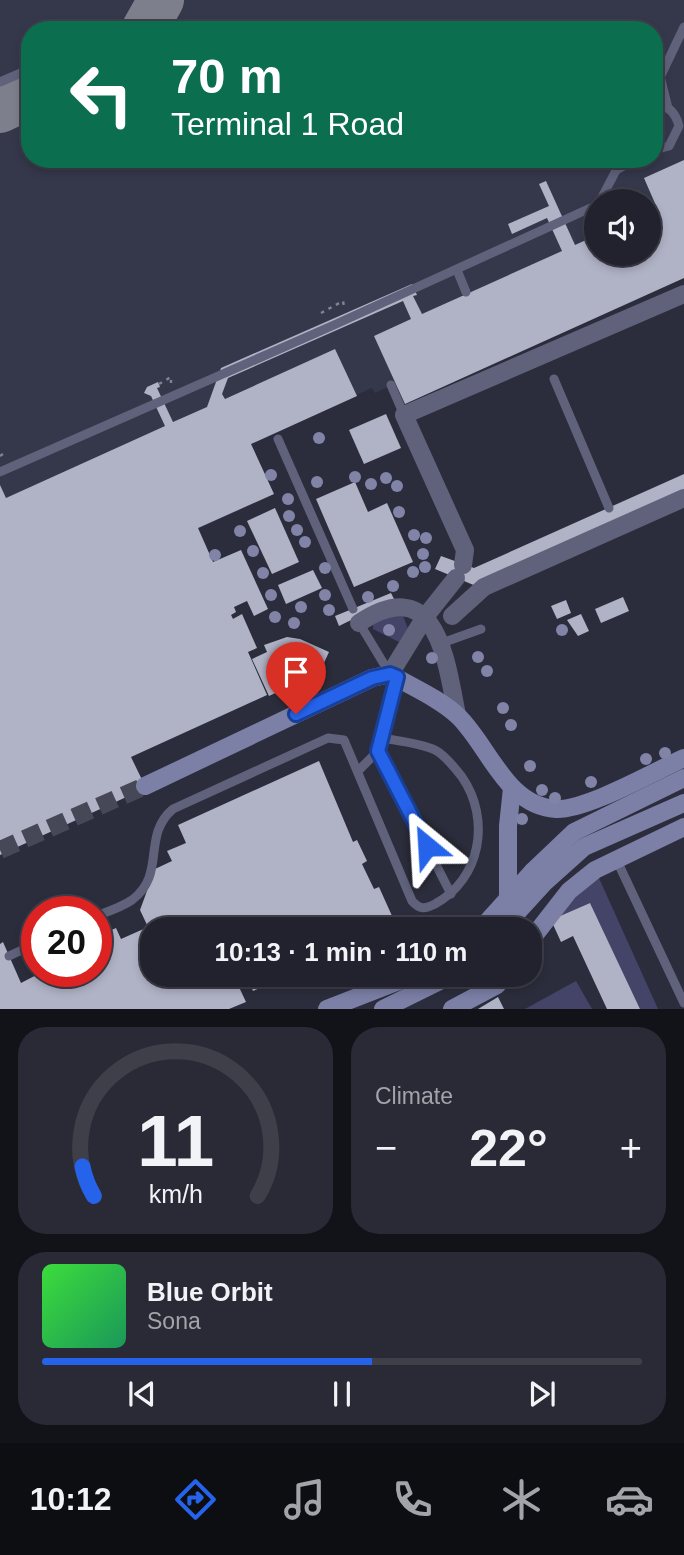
<!DOCTYPE html>
<meta charset="utf-8">
<style>
body{margin:0;font-family:Helvetica,sans-serif;background:#292a35;color:#f1f3f6;height:100vh;display:flex;flex-direction:column;font-size:26px;white-space:nowrap}
*{box-sizing:border-box;margin:0}
p{font-size:23px;color:#a2a4aa}
.icon{flex:none;width:38px;height:38px;fill:none;stroke:currentColor;stroke-width:2;stroke-linecap:round;stroke-linejoin:round}
.map{position:relative;height:1009px;overflow:hidden}
.side{display:flex;flex-direction:column;gap:18px;padding:18px;background:#121319;flex:1}
.side>*{flex:none}
.banner{position:absolute;left:21px;top:21px;width:642px;height:147px;border-radius:28px;box-shadow:0 4px 10px #0003,0 0 0 2px #3e3f49;background:#0b6e4f;color:#fff;overflow:hidden}
.controls{position:absolute;left:584px;top:189px;display:grid;gap:14px}
.controls a{display:grid;place-items:center;width:77px;height:77px;border-radius:50%;background:#21222d;box-shadow:0 4px 10px #0003,0 0 0 2px #3e3f49;font-size:35px}
.speed{position:absolute;left:21px;top:896px;display:flex;gap:14px;font-size:35px;font-weight:700;text-align:center}
.speed>*{display:grid;place-content:center;width:91px;height:91px;border-radius:50%;background:#21222d;box-shadow:0 4px 10px #0003,0 0 0 2px #3e3f49;line-height:1}
.speed .limit{border:10px solid #d22;background:#fff;color:#111}
.pin{position:absolute;display:grid;place-items:center;width:60px;height:60px;color:#fff;margin:-72px -30px;border-radius:50% 50% 50% 0;rotate:-45deg;box-shadow:0 0 7px #0007}
.pin .icon{rotate:45deg}
.me{position:absolute;width:77px;margin:-38px;rotate:333deg;stroke-linejoin:round;filter:drop-shadow(0 0 5px #0008)}
.turn{display:flex;align-items:center;gap:24px;height:147px;padding:0 35px;font-size:32px}
.turn .icon{width:91px;height:91px;stroke-width:2.5}
.turn b{display:block;font-size:49px;line-height:60px}
.big{font-size:52px;font-weight:800;line-height:1.1}
.side .tile{flex:1;display:flex;flex-direction:column;justify-content:center;gap:10px;min-width:0;padding:0 24px;border-radius:28px;background:#292a35}
.side .dial{align-items:center;gap:0}
.dial svg{height:182px;overflow:visible;fill:none;stroke:#3e3f49;stroke-width:7;stroke-linecap:round;text-anchor:middle}
.dial text{fill:#f1f3f6;stroke:none}
.song{display:flex;align-items:center;gap:21px}
.cover{width:84px;height:84px;border-radius:10px;background:linear-gradient(135deg,hsl(120 70% 55%),hsl(150 70% 35%))}
.played{height:7px;border-radius:4px;background:linear-gradient(90deg,#2563eb 55%,#3e3f49 55%)}
.keys{display:flex;justify-content:space-around;direction:ltr}
.heat{display:flex;justify-content:space-between;align-items:center;font-size:38px;direction:ltr}
.side .tiles{flex:1;display:grid;gap:18px;grid-template-columns:1fr 1fr}
.tile:last-child{grid-column:span 2}
.trip{position:absolute;left:140px;top:917px;width:402px;height:70px;border-radius:28px;background:#21222d;box-shadow:0 4px 10px #0003,0 0 0 2px #3e3f49;font-weight:800;line-height:70px;text-align:center}
.dock{display:flex;height:112px;justify-content:space-around;align-items:center;background:#0d0e12;color:#a2a4aa}
.dock .icon{width:49px;height:49px}
.dock .current{color:#2563eb}
.dock b{font-size:32px;color:#f1f3f6}
.map>svg:first-child{display:block}
</style>
<div class="map">
<svg width="684" height="1009" viewBox="0 0 684 1009">
<rect width="100%" height="100%" fill="#2c2d3c"/>
<path fill="#35374b" fill-rule="evenodd" d="M0 0H684V278L405 404 395 384 375 393 372 388 251 444 274 494 198 529 236 612 231 615 233 618 242 614 257 648 248 652 267 695 0 816ZM30 30H654V159H30ZM597 201H649V254H597Z"/>
<g fill="#434468">
<path d="M402 613 408 629 399 642 373 629V621Z"/>
<path d="M598 876 658 1009H640L590 903 551 920Z"/>
<path d="M576 981 592 1009H525Z"/>
</g>
<g fill="none" stroke-linecap="round" stroke-linejoin="round">
<g stroke="#7e7f8c" stroke-width="46">
<path d="M144 30 161 0"/>
<path d="M0 110 30 96"/>
</g>
</g>
<g fill="#b0b2c6">
<path d="M684 160V278L405 404 374 336 411 319 403 301 228 378 222 394 225 399 335 349 357 396 251 444 274 494 198 528 213 562 241 550 268 609 254 616 247 601 234 607 236 612 231 615 233 619 242 614 257 648 248 652 267 695 131 757 146 788 0 855V485L6 498 165 426 151 396 144 393 147 387 158 382 160 387 157 388 173 422 207 407 221 368 412 284 417 295 413 296 422 314 562 251 547 218 512 234 508 224 549 206 539 184 546 181 575 245 597 235V254H649V211L657 208 644 178Z"/>
<path d="M386 414 401 448 364 464 349 430Z"/>
<path d="M684 474V493L476 586 435 569 441 556 474 568Z"/>
<path d="M355 482 368 512 387 503 413 562 354 587 316 499Z"/>
<path d="M275 508 299 562 272 574 247 521Z"/>
<path d="M313 570 322 588 286 604 278 585Z"/>
<path d="M391 593 394 599 339 626 335 616Z"/>
<path d="M623 597 629 611 601 623 595 609Z"/>
<path d="M566 600 571 613 557 619 551 606Z"/>
<path d="M581 614 589 631 578 636 567 620Z"/>
<path d="M287 637 300 639 329 652 323 665 305 657 314 675 269 696 252 659 267 652 264 645Z"/>
<path d="M319 761 353 842 357 840 367 861 362 864 374 889 379 887 397 927 152 929V975H291L253 991 249 982 239 987 246 1002 229 1009H0V944L3 942 21 983 44 971H96V937L116 928 121 939 148 927 140 910 155 869 172 861 167 851 186 843 178 825Z"/>
<path d="M590 903 640 1009H607L573 936 561 942 551 920Z"/>
<path d="M498 997 504 1009H478Z"/>
</g>
<g fill="none" stroke-linecap="round" stroke-linejoin="round">
<path stroke="#474857" stroke-width="18" stroke-dasharray="18 9" stroke-linecap="butt" d="M0 850 145 786"/>
<g stroke="#828390" stroke-width="2.5" stroke-dasharray="3.5 5" stroke-linecap="butt">
<path d="M321 313 343 301 344 307"/>
<path d="M159 384 171 377V383"/>
<path d="M0 456 3 454 5 457"/>
</g>
<g stroke="#60627b" stroke-width="9">
<path d="M661 80 668 108"/>
<path d="M0 82 30 69"/>
<path d="M654 90 684 27"/>
<path d="M654 104C668 105 676 113 679 126L669 146 654 150"/>
<path d="M618 169 636 159"/>
<path d="M600 201 622 159"/>
<path d="M457 270 466 292"/>
<path d="M554 379 609 508"/>
<path d="M391 385 404 415"/>
<path d="M278 439 353 609"/>
<path d="M0 472 334 325 597 205"/>
<path d="M358 621 390 674"/>
<path d="M442 643 481 629"/>
<path d="M382 738 397 678"/>
<path d="M378 751 451 894"/>
<path d="M620 857 619 865 684 1003"/>
<path d="M96 916C107 912 122 907 132 900 167 874 141 836 173 809L328 738 344 740 412 901C420 910 425 909 435 904 481 879 491 819 462 777 455 768 445 755 435 750 420 743 399 741 382 738L378 751 358 771"/>
<path d="M9 956 37 943"/>
</g>
<g stroke="#60627b" stroke-width="18">
<path d="M463 565 465 550 404 415 684 294"/>
<path d="M452 616 484 587 684 498"/>
<path d="M359 623C437 571 446 660 457 715"/>
<path d="M390 674 425 617 456 578"/>
</g>
<g stroke="#7c7fa6" stroke-width="18">
<path d="M145 786 372 678 390 674C412 687 440 699 458 716 489 746 506 806 556 809 587 810 653 772 684 758"/>
<path d="M533 871 574 832 684 778"/>
<path d="M508 908V826L512 788"/>
<path d="M530 941 569 891 595 870 684 827"/>
<path d="M327 1009 414 975"/>
<path d="M383 1009 452 975"/>
<path d="M452 1009 497 985 505 975"/>
</g>
<g stroke="#7c7fa6" stroke-width="18">
<path d="M487 922 533 871"/>
<path d="M502 929 545 882 584 847 684 803"/>
</g>
</g>
<g fill="#8284a7">
<circle cx="319" cy="438" r="6"/>
<circle cx="271" cy="475" r="6"/>
<circle cx="355" cy="477" r="6"/>
<circle cx="386" cy="478" r="6"/>
<circle cx="317" cy="482" r="6"/>
<circle cx="371" cy="484" r="6"/>
<circle cx="397" cy="486" r="6"/>
<circle cx="288" cy="499" r="6"/>
<circle cx="399" cy="512" r="6"/>
<circle cx="289" cy="516" r="6"/>
<circle cx="297" cy="530" r="6"/>
<circle cx="240" cy="531" r="6"/>
<circle cx="414" cy="535" r="6"/>
<circle cx="426" cy="538" r="6"/>
<circle cx="305" cy="542" r="6"/>
<circle cx="253" cy="551" r="6"/>
<circle cx="423" cy="554" r="6"/>
<circle cx="215" cy="555" r="6"/>
<circle cx="425" cy="567" r="6"/>
<circle cx="325" cy="568" r="6"/>
<circle cx="413" cy="572" r="6"/>
<circle cx="263" cy="573" r="6"/>
<circle cx="393" cy="586" r="6"/>
<circle cx="271" cy="595" r="6"/>
<circle cx="325" cy="595" r="6"/>
<circle cx="368" cy="597" r="6"/>
<circle cx="301" cy="607" r="6"/>
<circle cx="329" cy="610" r="6"/>
<circle cx="275" cy="617" r="6"/>
<circle cx="294" cy="623" r="6"/>
<circle cx="389" cy="630" r="6"/>
<circle cx="562" cy="630" r="6"/>
<circle cx="478" cy="657" r="6"/>
<circle cx="432" cy="658" r="6"/>
<circle cx="487" cy="671" r="6"/>
<circle cx="311" cy="689" r="6"/>
<circle cx="503" cy="708" r="6"/>
<circle cx="511" cy="725" r="6"/>
<circle cx="665" cy="753" r="6"/>
<circle cx="646" cy="759" r="6"/>
<circle cx="530" cy="766" r="6"/>
<circle cx="591" cy="782" r="6"/>
<circle cx="542" cy="790" r="6"/>
<circle cx="555" cy="798" r="6"/>
<circle cx="522" cy="819" r="6"/>
</g>
<g fill="none" stroke-linecap="round" stroke-linejoin="round">
<g stroke="#184099" stroke-width="18">
<path id="route" d="M296 714 372 678 390 674 397 677 378 751 427 846"/>
</g>
<use href="#route" stroke="#2563eb" stroke-width="12"/>
</g>
</svg>
<div class="controls">
<a><svg class="icon" aria-label="sound" viewBox="0 0 24 24"><path d="M4 9h4l5-4v14l-5-4H4zM17 9q2 3 0 6"/></svg></a>
</div>
<div class="speed"><div class="limit">20</div></div>
<div class="pin" style="left:296px;top:714px;background:#d93025"><svg class="icon" aria-label="arrive" viewBox="0 0 24 24"><path d="M6 21V4h12l-3 4 3 4H6"/></svg></div>
<svg class="me" style="left:427px;top:846px" viewBox="-20 -20 40 40"><path d="M0-17L14 15 0 8-14 15z" fill="#2563eb" stroke="#fff" stroke-width="4"/></svg>
<div class="trip">10:13 · 1 min · 110 m</div>
<div class="banner">
<div class="turn"><svg class="icon" aria-label="left" viewBox="0 0 24 24"><path d="M17 20v-9H6M10 6l-5 5 5 5"/></svg><div><b>70 m</b>Terminal 1 Road</div></div>
</div>
</div>
<section class="side">
<div class="tiles">
<div class="tile dial"><svg viewBox="0 0 100 80">
<path d="M14 69A42 42 0 1 1 86 69"/>
<path d="M14 69A42 42 0 0 1 9 56" stroke="#2563eb"/>
<text x="50" y="56" font-size="32" font-weight="700">11</text>
<text x="50" y="72" font-size="11">km/h</text>
</svg></div>
<div class="tile"><p>Climate</p>
<div class="heat"><a>−</a><b class="big">22°</b><a>+</a></div>
</div>
<div class="tile">
<div class="song"><i class="cover"></i><div><b>Blue Orbit</b><p>Sona</p></div></div>
<div class="played"></div>
<div class="keys"><svg class="icon" aria-label="previous" viewBox="0 0 24 24"><path d="M18 5L8 12l10 7zM5 5v14"/></svg><svg class="icon" aria-label="pause" viewBox="0 0 24 24"><path d="M8 5v14M16 5v14"/></svg><svg class="icon" aria-label="next" viewBox="0 0 24 24"><path d="M6 5l10 7-10 7zM19 5v14"/></svg></div>
</div>
</div>
</section>
<nav class="dock">
<b>10:12</b>
<svg class="icon current" aria-label="directions" viewBox="0 0 24 24"><path d="M12 3l9 9-9 9-9-9zM9 14v-3h6M13 9l2 2-2 2"/></svg>
<svg class="icon" aria-label="music" viewBox="0 0 24 24"><path d="M9 18V5l10-2v13"/><circle cx="6" cy="18" r="3"/><circle cx="16" cy="16" r="3"/></svg>
<svg class="icon" aria-label="phone" viewBox="0 0 24 24"><path d="M5 4h4l2 5-3 2q2 4 5 5l2-3 5 2v4C11 20 4 13 5 4z"/></svg>
<svg class="icon" aria-label="climate" viewBox="0 0 24 24"><path d="M12 3v18M4 7l16 10M4 17L20 7"/></svg>
<svg class="icon" aria-label="car" viewBox="0 0 24 24"><path d="M5 17H2v-5l4-1 3-4h7l3 4 3 1v5h-3M9 17h6M6 11h13"/><circle cx="7" cy="17" r="2"/><circle cx="17" cy="17" r="2"/></svg>
</nav>
